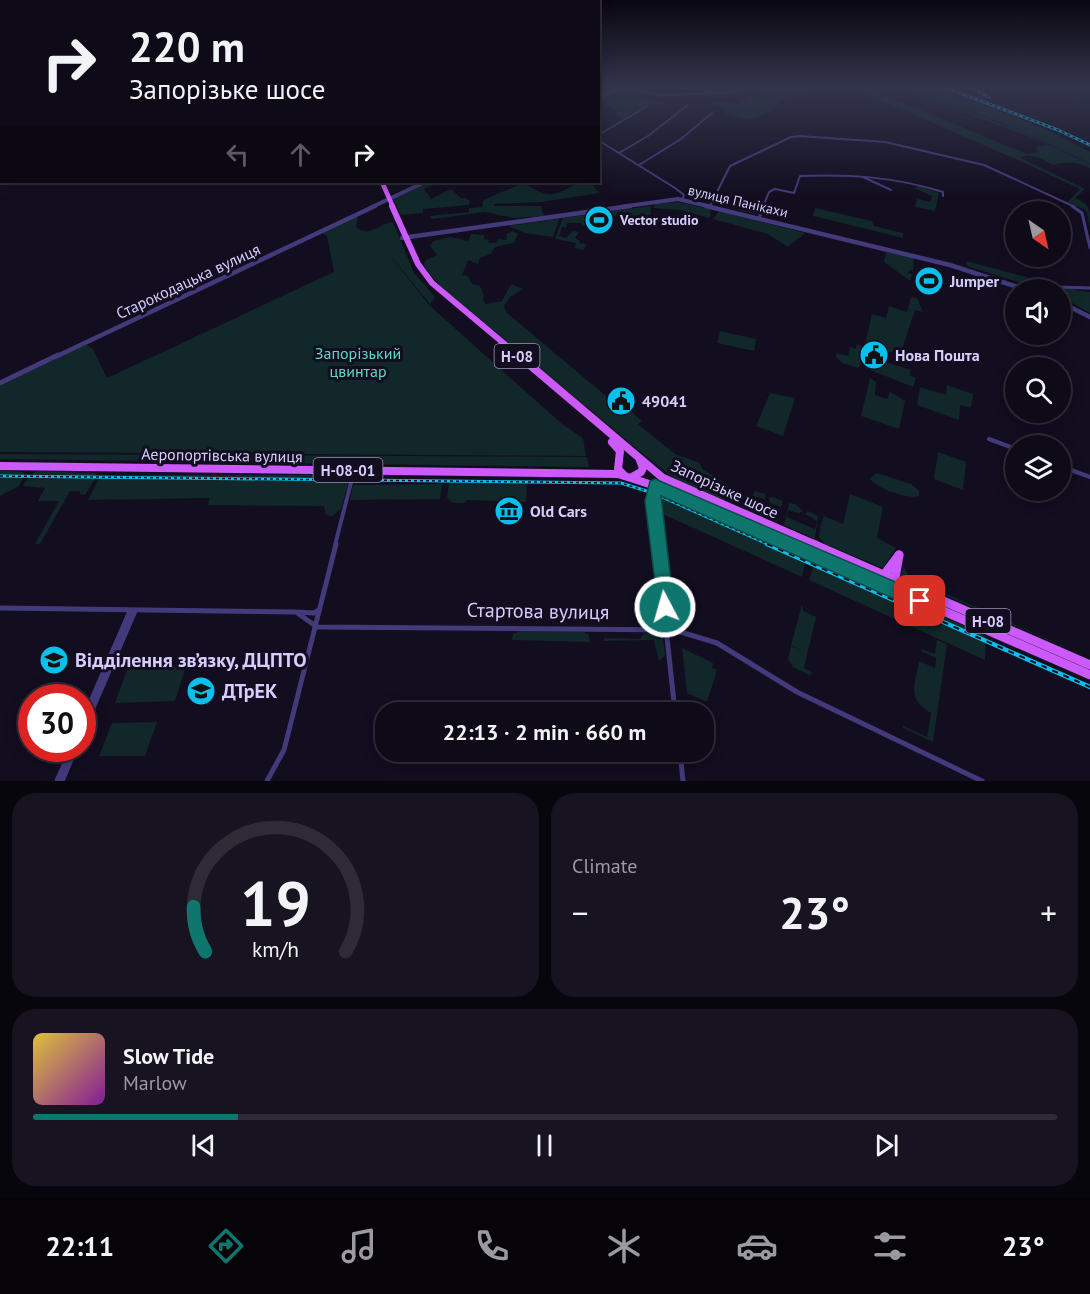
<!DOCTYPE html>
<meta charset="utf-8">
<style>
body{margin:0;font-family:"PT Sans",sans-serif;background:#171320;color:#f1f3f6;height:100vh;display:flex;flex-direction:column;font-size:22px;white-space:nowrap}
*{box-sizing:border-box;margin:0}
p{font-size:20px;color:#9b9aa1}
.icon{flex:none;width:33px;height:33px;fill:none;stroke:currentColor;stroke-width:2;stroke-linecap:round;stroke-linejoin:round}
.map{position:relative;height:781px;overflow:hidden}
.panel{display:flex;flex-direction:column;gap:12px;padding:12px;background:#08060d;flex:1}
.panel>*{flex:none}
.hud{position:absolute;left:0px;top:0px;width:600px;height:183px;box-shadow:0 3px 15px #0003,0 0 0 2px #2e2b36;background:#0e0a17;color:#f1f3f6;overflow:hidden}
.needle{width:39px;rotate:146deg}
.buttons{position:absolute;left:1005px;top:201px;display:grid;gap:12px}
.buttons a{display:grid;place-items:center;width:66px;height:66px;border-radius:50%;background:#0e0a17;box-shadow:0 3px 15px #0003,0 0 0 2px #2e2b36;font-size:30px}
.speed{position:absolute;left:18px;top:684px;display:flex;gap:12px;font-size:30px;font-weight:700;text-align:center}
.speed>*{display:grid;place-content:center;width:78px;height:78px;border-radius:50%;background:#0e0a17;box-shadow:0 3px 15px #0003,0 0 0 2px #2e2b36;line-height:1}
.speed .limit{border:9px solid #d22;background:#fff;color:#111}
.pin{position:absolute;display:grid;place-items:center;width:51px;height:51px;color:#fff;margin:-26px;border-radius:12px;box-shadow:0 3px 9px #0006}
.me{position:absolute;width:66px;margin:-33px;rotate:354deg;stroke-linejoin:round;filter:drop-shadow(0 0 4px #0008)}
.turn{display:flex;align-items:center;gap:21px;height:126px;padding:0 30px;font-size:27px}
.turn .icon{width:78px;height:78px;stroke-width:2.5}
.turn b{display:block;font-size:42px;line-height:51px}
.lanes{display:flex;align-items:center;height:57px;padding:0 30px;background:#0003;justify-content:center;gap:30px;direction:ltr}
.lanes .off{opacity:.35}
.big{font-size:45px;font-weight:600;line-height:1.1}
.panel .card{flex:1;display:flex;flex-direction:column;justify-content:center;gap:9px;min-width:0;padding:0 21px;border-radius:24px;background:#171320}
.panel .dial{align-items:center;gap:0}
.dial svg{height:156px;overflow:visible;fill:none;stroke:#2e2b36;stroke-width:7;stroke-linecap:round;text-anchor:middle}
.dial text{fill:#f1f3f6;stroke:none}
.song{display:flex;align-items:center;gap:18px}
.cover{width:72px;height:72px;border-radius:9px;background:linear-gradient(135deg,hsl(50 70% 55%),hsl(290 70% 35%))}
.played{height:6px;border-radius:3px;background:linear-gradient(90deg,#0f766e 20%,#2e2b36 20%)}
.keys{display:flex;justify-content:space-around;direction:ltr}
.heat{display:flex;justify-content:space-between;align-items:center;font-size:33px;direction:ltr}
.panel .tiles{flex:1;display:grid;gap:12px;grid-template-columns:1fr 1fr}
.card:last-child{grid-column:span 2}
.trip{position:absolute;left:375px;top:702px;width:339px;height:60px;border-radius:24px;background:#0e0a17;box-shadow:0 3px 15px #0003,0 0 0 2px #2e2b36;font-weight:600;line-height:60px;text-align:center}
.tab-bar{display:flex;height:96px;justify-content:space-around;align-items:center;background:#060409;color:#9b9aa1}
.tab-bar .icon{width:42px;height:42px}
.tab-bar .active{color:#0f766e}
.tab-bar b{font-size:27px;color:#f1f3f6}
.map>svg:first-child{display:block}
</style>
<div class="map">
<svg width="1090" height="781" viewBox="0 0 1090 781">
<rect width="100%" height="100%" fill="#120d1f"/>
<g fill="#112729">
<path d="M768 87H820L779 101 775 110 749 120 724 113 723 108 710 105 717 101 738 104Z"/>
<path d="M901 87H938L1048 130 1090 152V168C1076 162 1068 161 1054 165 1043 160 1032 152 1021 158L1085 189 1075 198C1090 205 1090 208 1090 226L1086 210 1067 202 1080 189 1027 164 863 93 877 92 1027 154 1040 152 1036 149 1038 146H1049L1023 134 921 97Z"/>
<path d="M619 90 634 98 664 102 663 104 647 105 624 119 615 114 619 111 599 101Z"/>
<path d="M429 182H439L424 189 431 199 451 189 461 198H466L470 201 469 205 423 209V213L401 215 393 199Z"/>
<path d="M580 182 592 184 599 193 542 202 494 204V206H541L544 216 513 218 485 212 432 219 430 216 469 212V208L482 207 483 200 523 183C550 199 552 197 580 182Z"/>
<path d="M917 185 939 193 935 211 915 207 917 198 930 202 932 196 916 189Z"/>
<path d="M726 193 763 203 759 215 738 210 741 200 729 198Z"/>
<path d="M677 202 710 209 711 216 709 218 681 210 653 208 655 204Z"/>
<path d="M651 206 650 218 604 215 603 212Z"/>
<path d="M815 208 872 221 874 226 903 233V238L813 216Z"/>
<path d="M719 211 805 233 788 247 768 234 713 219Z"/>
<path d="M586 215 591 220 582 226V223H567L566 228 562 227 559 236 566 238 573 231 579 232 575 238 580 241 579 243 586 244 584 250 575 248 576 243 555 239 563 218Z"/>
<path d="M356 216 358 218 356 227C371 239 380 222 393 222L414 273 435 297 430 304 384 248 430 306 562 424 583 438 586 456 0 452V386L86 344 93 349 107 378 334 272 327 236 320 232Z"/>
<path d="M559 219 553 237 525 233 508 226Z"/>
<path d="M513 231 518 234 514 243 495 247 491 254 480 258 478 264 468 260 462 275 468 276 472 284 480 286 484 296 483 300 486 304 502 301 511 284 523 289 510 297 504 306 507 313 618 406 627 408 642 421 638 424 675 454 700 463 702 469 727 484 724 502 680 482 658 466 441 287 423 265 426 260 437 255 430 246 433 241 450 237 468 241 471 234 484 235V239L489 240 488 243H496L498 239 507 240 506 234Z"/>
<path d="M886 252 914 258 913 270H909L908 273 912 274 910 281 884 262Z"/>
<path d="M966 261 1080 291 1090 292V313L1061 297 1060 290 1040 289 967 266Z"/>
<path d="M911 297 917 298 923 312 915 310 900 355 865 344 872 314 886 318 889 306 907 312Z"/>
<path d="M720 331 756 339 754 351 717 343Z"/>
<path d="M857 344 864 347 859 368 842 363 836 357 837 353 848 356 850 347 856 349Z"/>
<path d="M867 356 911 370 910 375 916 378 913 387 865 368Z"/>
<path d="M870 378 876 382 875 395 887 399 890 392 905 401 899 429 861 416Z"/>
<path d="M947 385 973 394 971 408 960 405 959 420 917 405 920 387 946 395Z"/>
<path d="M770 393 795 398 783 436 756 426Z"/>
<path d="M938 452 966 462 963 490 934 479Z"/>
<path d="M0 454 587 457 589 467 0 459Z"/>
<path d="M0 470 23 472 25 475 19 486 0 496Z"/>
<path d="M37 471 95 473 97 476 85 495 80 494V491H70L40 544H35L59 501H38L45 488 23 486 30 475Z"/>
<path d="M877 473 911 484 919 491V496C909 500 874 488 870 478Z"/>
<path d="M101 475H349L350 477 341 509 332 516 326 515 324 506 208 505 210 498 88 500Z"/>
<path d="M449 482H527L526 502 467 500 464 503H453L447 498Z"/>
<path d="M442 484 440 499 350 500 353 485Z"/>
<path d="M755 491 765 494V499L753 496 751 503 778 514 781 507 770 503 769 498 772 497 783 501 777 522 747 510Z"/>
<path d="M667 494 800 555 805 564 802 577 658 512 657 497Z"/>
<path d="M850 494 883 507 877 538 896 548 883 568 825 544 819 537 821 524 824 516 843 524Z"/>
<path d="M789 503 795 504 803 511 799 513 788 510 787 517 815 529 817 521 805 514 808 511 818 516 815 539 784 525Z"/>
<path d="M814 565H820L851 576 983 634 986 638 985 660 809 580Z"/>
<path d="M903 566 909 577 1090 658 901 576Z"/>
<path d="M802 604 803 611 816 617 804 668 813 673 809 675 793 667 788 659 791 646 801 650 791 645Z"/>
<path d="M521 631 584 632 589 635 590 642 512 640 513 634Z"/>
<path d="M659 632 663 637 665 655 659 661 654 640 603 641 605 638 640 639 644 633Z"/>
<path d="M937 640 947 644 933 742 903 728V726L927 737 931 713C906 699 915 685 919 661L935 668 936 658 921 651V649L935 654Z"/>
<path d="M682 648 713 663 712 668 717 670 707 702 687 693Z"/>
<path d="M186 666 175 701 115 703 128 667Z"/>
<path d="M157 722 145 756H99L112 723Z"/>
</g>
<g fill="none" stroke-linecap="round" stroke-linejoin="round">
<g stroke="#0b183b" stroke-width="1.5">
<path d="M905 87 1019 130 1090 164"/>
<path d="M1073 97 1079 99"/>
<path d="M1090 105 1080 101 1075 103 1090 107"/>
</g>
<path stroke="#433a7c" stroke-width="2" d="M863 177 891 190"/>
<g stroke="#433a7c" stroke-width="2">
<path d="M674 87 716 92"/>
<path d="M621 88 661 95 729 93"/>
<path d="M729 93 752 87"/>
<path d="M598 135 648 106"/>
<path d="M598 140 675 188 684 195 682 200"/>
<path d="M619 153 648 136 688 105"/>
<path d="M639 165 681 139 712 113"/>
<path d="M710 206 730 166 791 137 800 136 885 142 984 165 1075 207"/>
<path d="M763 207 769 192 775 189 794 193 800 176C851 174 895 177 943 192V196"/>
</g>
<g stroke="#433a7c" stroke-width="3">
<path d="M1072 206 1082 213 1090 248"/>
<path d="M759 218 764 206"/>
<path d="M1050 290 1058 287 1090 288"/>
</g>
<g stroke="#433a7c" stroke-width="4">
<path d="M989 439 1016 449"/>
<path d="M1060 466 1090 477"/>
<path d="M655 487 653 501 658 545"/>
<path d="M335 545 354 471"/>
</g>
<g stroke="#433a7c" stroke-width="5">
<path d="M657 544 675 712"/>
<path d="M0 608 296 612 317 627 674 630 717 643 797 692 982 781"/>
<path d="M298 612 314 613 319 610"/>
<path d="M82 722 130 611"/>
<path d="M82 733 135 611"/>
<path d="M680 752 683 781"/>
<path d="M57 781 71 748"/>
<path d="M62 781 76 748"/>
<path d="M267 781 284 750 336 544"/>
</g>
<g stroke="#433a7c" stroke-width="4">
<path d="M598 98 621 87"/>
<path d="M372 207 425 182"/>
<path d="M620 207 678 199 712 207"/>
</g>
<g stroke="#433a7c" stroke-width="4.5">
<path d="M706 206 950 265 1027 290"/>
<path d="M402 238 630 206"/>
<path d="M1060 302 1090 317"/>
<path d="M55 357 375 206"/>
</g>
<path stroke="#433a7c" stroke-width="5" d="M0 383 58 355"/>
<path stroke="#cc59f9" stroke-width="4.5" d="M382 182 393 207"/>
<path stroke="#cc59f9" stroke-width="6" d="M392 206 418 264 432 283 520 357"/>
<g stroke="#cc59f9" stroke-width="8">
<path d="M518 355 663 478 816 545"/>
<path d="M612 442 620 451 618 469 624 475"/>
<path d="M0 466 618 474 668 490 794 545"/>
<path d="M632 477 641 472 643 468 640 460"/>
</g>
<g stroke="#cc59f9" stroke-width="9">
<path d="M790 544 1090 675"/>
<path d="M813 544 1090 665"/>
<path d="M885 581 887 571 899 555"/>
<path d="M894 584 899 555"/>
</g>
<g stroke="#09c0ed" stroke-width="3">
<g id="rail-far1">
<path d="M944 87 1058 130 1090 145"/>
<path d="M970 87 989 97"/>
<path d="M0 476 621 483 653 493 770 545"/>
</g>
</g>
<g stroke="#09c0ed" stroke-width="4.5">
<path id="rail" d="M767 544 1090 687"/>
</g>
<use href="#rail-far1" stroke="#120d1f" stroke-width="1.5" stroke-dasharray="3" stroke-linecap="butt"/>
<use href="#rail" stroke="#120d1f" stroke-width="2" stroke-dasharray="6" stroke-linecap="butt"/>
</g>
<linearGradient id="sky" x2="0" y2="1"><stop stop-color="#0a0711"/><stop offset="0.44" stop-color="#33354d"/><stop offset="1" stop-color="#33354d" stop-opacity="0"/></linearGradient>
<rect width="1090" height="197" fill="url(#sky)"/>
<path fill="#0f766e" stroke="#0a4d48" stroke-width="1.5" d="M655 479 926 595 928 601 926 607 920 610 913 607 661 496 674 607 671 614 665 616 659 614 645 501 650 481Z"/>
<defs>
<g id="stadium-disc" transform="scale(1.5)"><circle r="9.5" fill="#09c0ed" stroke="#120d1f"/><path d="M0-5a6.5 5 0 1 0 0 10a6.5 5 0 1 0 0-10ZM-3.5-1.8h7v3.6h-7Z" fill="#111"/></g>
<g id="civic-disc" transform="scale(1.5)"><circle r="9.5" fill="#09c0ed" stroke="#120d1f"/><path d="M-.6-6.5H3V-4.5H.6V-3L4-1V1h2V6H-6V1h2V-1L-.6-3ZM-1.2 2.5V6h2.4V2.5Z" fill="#111"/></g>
<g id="museum-disc" transform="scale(1.5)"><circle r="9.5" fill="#09c0ed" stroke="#120d1f"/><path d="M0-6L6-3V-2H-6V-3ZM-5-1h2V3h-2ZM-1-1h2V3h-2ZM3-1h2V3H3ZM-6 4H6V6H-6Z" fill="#111"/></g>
<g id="university-disc" transform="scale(1.5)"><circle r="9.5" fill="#09c0ed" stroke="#120d1f"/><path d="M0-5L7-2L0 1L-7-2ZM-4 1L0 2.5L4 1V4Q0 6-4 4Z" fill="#111"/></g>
</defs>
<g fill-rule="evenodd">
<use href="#stadium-disc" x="599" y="220"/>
<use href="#stadium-disc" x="929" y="281"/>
<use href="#civic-disc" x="874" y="355"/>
<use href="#civic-disc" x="621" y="401"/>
<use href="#museum-disc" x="509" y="511"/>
<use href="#university-disc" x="54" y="660"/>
<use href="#university-disc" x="201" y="691"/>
</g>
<g text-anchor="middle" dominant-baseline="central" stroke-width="6" stroke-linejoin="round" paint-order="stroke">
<g font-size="14" fill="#d7cdfd" stroke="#120d1f">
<text transform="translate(738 201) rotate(13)">вулиця Панікахи</text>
</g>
<g font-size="14" font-weight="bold" fill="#d7cdfd" stroke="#120d1f" text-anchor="start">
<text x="620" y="220">Vector studio</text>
</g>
<g fill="#120d1f" stroke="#9c93ba" stroke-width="1.5">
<rect x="494.5" y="344" width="45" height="24" rx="4.5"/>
<rect x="313.5" y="458" width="69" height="24" rx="4.5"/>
<rect x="965.5" y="609" width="45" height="24" rx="4.5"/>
</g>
<g font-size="15" font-weight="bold" fill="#d7cdfd">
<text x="517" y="356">Н-08</text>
<text x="348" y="470">Н-08-01</text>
<text x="988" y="621">Н-08</text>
</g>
<g font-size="16" fill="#d7cdfd" stroke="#120d1f">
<text transform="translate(188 281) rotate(-25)">Старокодацька вулиця</text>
<text transform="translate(222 455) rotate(1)">Аеропортівська вулиця</text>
<text transform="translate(725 489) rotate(25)">Запорізьке шосе</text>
</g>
<g font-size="16" font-weight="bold" fill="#d7cdfd" stroke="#120d1f" text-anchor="start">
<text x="950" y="281">Jumper</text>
<text x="895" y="355">Нова Пошта</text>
<text x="642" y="401">49041</text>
<text x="530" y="511">Old Cars</text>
</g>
<g font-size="16" fill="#5ddac7" stroke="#120d1f">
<text x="358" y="353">Запорізький<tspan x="358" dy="18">цвинтар</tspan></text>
</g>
<g font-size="20" fill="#d7cdfd" stroke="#120d1f">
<text transform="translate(538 611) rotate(1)">Стартова вулиця</text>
</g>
<g font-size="20" font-weight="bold" fill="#d7cdfd" stroke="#120d1f" text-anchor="start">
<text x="75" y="660">Відділення зв’язку, ДЦПТО</text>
<text x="222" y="691">ДТрЕК</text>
</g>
</g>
</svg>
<div class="buttons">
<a><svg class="needle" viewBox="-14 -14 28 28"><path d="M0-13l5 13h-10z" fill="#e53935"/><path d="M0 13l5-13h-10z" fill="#9b9aa1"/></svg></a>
<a><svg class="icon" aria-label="sound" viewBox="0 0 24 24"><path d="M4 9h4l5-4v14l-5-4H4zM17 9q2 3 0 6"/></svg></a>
<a><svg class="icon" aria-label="search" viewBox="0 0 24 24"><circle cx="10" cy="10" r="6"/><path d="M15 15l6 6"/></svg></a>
<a><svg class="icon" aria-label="layers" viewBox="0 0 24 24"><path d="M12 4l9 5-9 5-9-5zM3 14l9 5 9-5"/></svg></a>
</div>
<div class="speed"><div class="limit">30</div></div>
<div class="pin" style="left:920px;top:601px;background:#d93025"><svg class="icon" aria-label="arrive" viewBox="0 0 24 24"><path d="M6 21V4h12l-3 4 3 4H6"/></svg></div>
<svg class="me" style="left:665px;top:607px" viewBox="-20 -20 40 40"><circle r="17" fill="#0f766e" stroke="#fff" stroke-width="3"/><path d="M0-11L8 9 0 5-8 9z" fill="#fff"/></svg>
<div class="trip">22:13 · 2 min · 660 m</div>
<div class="hud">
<div class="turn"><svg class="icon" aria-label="right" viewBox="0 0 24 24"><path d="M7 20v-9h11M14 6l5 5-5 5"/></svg><div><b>220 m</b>Запорізьке шосе</div></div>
<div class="lanes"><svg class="icon off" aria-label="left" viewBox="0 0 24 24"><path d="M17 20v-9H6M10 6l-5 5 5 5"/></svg><svg class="icon off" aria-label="ahead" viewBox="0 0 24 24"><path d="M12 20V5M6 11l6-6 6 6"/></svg><svg class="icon" aria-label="right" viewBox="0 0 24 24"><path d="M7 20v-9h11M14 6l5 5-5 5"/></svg></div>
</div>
</div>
<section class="panel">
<div class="tiles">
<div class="card dial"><svg viewBox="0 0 100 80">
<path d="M14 69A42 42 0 1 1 86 69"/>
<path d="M14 69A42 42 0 0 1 8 46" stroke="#0f766e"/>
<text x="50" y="56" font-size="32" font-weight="700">19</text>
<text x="50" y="72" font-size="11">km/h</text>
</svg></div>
<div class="card"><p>Climate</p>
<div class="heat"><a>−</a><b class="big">23°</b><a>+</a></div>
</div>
<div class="card">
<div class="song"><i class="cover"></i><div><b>Slow Tide</b><p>Marlow</p></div></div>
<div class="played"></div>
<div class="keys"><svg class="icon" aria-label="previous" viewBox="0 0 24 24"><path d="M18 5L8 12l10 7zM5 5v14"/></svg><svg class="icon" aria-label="pause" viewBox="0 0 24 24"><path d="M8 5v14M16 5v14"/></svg><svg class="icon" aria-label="next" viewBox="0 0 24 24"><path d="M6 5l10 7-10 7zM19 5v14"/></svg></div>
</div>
</div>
</section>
<nav class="tab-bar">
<b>22:11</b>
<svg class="icon active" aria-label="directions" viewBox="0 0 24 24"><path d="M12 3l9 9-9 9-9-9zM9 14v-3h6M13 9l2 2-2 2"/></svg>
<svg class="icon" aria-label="music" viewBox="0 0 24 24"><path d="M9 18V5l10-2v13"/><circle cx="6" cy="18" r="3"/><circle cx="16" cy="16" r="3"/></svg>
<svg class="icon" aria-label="phone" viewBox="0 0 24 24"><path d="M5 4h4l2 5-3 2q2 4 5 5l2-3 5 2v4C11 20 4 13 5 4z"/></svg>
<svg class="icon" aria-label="climate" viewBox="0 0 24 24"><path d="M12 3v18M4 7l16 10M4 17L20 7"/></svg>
<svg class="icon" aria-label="car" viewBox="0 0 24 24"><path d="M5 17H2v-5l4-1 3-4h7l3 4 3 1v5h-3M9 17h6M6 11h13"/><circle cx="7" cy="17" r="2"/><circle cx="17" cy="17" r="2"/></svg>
<svg class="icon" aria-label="filters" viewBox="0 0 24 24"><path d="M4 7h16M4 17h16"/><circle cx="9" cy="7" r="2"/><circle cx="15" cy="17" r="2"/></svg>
<b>23°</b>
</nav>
